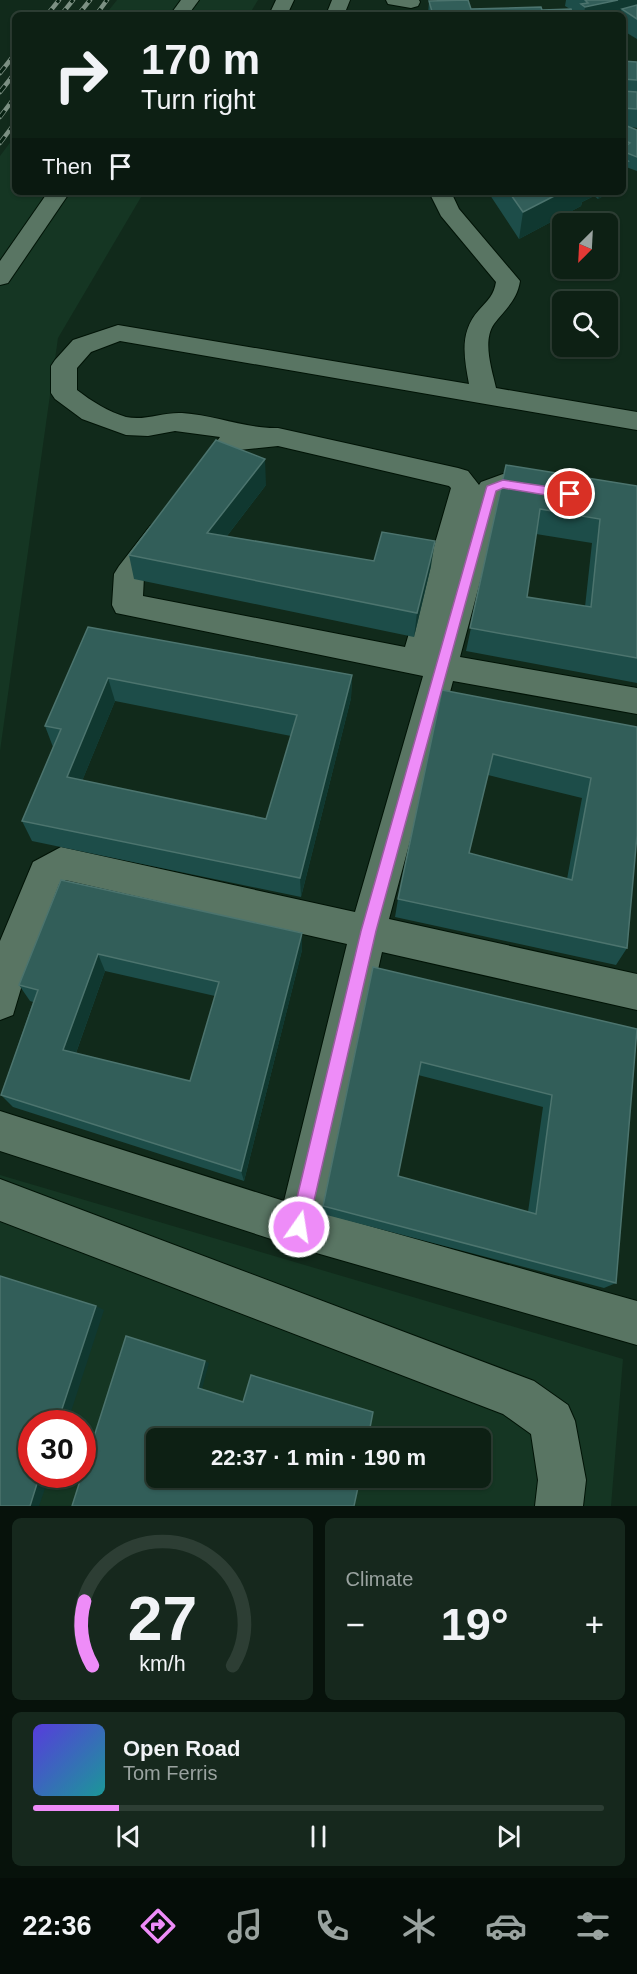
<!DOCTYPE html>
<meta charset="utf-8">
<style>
body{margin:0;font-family:Helvetica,sans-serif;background:#16281d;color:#f1f3f6;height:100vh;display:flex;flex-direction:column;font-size:22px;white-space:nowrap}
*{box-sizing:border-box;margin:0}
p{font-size:20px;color:#9aa3a0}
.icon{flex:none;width:33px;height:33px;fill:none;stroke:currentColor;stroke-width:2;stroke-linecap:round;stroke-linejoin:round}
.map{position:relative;height:1506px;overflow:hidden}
.details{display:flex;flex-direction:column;gap:12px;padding:12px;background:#07120b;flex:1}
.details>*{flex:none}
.top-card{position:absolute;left:12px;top:12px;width:614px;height:183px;border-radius:9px;box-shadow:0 2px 4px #0004,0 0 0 2px #2d3e34;background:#0d2014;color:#f1f3f6;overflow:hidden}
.needle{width:39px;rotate:204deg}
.buttons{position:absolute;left:552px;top:213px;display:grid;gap:12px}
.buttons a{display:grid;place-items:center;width:66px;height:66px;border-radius:9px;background:#0d2014;box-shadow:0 2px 4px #0004,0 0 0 2px #2d3e34;font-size:30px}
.speed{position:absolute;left:18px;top:1410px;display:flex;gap:12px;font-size:30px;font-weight:700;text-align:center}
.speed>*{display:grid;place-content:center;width:78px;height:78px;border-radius:50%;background:#0d2014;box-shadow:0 2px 4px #0004,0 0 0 2px #2d3e34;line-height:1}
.speed .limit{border:9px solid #d22;background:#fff;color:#111}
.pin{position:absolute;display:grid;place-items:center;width:51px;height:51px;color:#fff;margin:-26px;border:3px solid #fff;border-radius:50%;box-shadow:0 2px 6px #0007}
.me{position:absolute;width:66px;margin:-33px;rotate:13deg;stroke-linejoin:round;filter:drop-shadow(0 0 4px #0008)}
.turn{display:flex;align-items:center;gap:21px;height:126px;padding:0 30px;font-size:27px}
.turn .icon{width:78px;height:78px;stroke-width:2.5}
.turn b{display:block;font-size:42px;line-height:51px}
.then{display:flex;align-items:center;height:57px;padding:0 30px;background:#0003;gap:12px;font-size:22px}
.big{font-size:45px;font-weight:700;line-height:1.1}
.details .widget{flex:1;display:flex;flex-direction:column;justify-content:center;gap:9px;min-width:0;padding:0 21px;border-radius:9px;background:#16281d}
.details .dial{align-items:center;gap:0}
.dial svg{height:156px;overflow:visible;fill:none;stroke:#2d3e34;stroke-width:7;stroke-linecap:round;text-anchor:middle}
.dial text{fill:#f1f3f6;stroke:none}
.song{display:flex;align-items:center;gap:18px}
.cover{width:72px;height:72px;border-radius:9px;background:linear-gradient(135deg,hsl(250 70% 55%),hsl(180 70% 35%))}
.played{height:6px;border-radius:3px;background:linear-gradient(90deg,#ee8cf8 15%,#2d3e34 15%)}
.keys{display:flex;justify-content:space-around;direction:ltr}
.heat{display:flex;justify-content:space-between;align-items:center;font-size:33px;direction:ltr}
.details .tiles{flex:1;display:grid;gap:12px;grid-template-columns:1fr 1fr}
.widget:last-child{grid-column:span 2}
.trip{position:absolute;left:146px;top:1428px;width:345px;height:60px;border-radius:9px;background:#0d2014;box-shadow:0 2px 4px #0004,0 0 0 2px #2d3e34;font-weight:700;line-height:60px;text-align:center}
.dock{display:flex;height:96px;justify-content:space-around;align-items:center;background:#050d08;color:#9aa3a0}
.dock .icon{width:42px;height:42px}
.dock .current{color:#ee8cf8}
.dock b{font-size:27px;color:#f1f3f6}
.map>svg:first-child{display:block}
</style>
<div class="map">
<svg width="637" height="1506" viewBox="0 0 637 1506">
<rect width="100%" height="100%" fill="#112a1b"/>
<g fill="#153623" fill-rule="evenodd">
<path d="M117 0H258L249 15H105Z"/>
<path d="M15 136V192H144L58 338 0 751V156Z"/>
<path d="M0 1175 623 1359 611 1506H0ZM32 1424H82V1474H32ZM156 1438H480V1478H156Z"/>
</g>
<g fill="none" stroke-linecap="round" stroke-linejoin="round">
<g stroke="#001306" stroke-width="2">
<g id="street">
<path d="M276 0H294L287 15H269Z"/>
<path d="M332 0H350L344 15H326Z"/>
<path d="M386 0H419L420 2 418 6 411 8 388 4Z"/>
<path d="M429 192H451L459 209 520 281C517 301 505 309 494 324 482 341 492 370 496 388L637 412V430L120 341 91 352 77 368V390C91 401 109 412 126 417 145 421 163 412 182 413 215 415 247 429 278 428L458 468 468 471 479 485 481 482 503 474 637 495V515L503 495 460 657 637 688V714L453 681 389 919 637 974V1010L382 952 323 1213 637 1301V1345L299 1248 0 1151V1111L284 1201 347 944 65 880 59 884 28 965 13 1015 0 1020V941L33 862 61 847 355 912 423 676 116 613 112 605 114 574 119 566 150 526 160 523 170 526 174 534 144 576 143 596 405 647 451 488 449 486 278 446 239 450 211 488 201 491 191 488 187 481 220 437 175 431 148 436 126 435 82 419 55 399 51 393V366L55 360 73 340 118 325 469 384C464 357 459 332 479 310 488 300 494 295 496 282L441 216Z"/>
</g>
</g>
<g stroke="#001306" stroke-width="2">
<g id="secondary">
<path d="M181 0H199L188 15H170Z"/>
<path d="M48 192H70L8 283 0 285V261Z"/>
<path d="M0 1179 534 1381 568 1405 575 1421 586 1480 583 1506H535L538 1480 531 1434 503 1414 0 1221Z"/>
</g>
</g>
<use href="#street" fill="#597563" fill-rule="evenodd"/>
<use href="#secondary" fill="#597563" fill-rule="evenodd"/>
<g stroke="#7c9083" stroke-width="4.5">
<g id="rail">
<path d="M47 15 59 0"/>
<path d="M61 15 73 0"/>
<path d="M78 15 90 0"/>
<path d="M96 15 107 0"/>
<path d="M0 73 15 54"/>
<path d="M0 92 15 73"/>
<path d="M0 117 15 97"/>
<path d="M0 143 15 123"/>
</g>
</g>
<use href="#rail" stroke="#072112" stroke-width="3" stroke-dasharray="8" stroke-linecap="butt"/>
</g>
<g fill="#1d4d49" fill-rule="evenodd">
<path d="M566 0H637V39L622 30V15H620L621 11 605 15H579L580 11H572L428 15 429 1 471 9 542 10 570 9 565 6Z"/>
<path d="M622 61 637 62V128L631 127 637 130V171L626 167 622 181Z"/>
<path d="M488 192H611L598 199 594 196 582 202 581 206 519 239Z"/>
<path d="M506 465 637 486V683L466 651ZM536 534 592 543 585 607 527 597Z"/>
<path d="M266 485 227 536 374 561 431 566 414 637 134 579 129 555Z"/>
<path d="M88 627 352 675 351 698 301 897 32 841 22 821 53 747 45 726ZM115 701 291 736 266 819 82 781Z"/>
<path d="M442 690 637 727 627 948 616 965 395 917 398 899ZM488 775 582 798 567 879 469 853Z"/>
<path d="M61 880 302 933V950L244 1181 13 1107 1 1095 33 1002 30 1001 19 985ZM105 971 215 996 190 1081 76 1053Z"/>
<path d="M373 967 637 1029 616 1283 604 1288 323 1214V1206ZM418 1075 543 1107 528 1212 398 1176Z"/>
</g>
<g fill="#103830">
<path d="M618 0H637V8L622 9 621 11 605 15H584L585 7Z"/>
<path d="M628 161 622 181V163Z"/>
<path d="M562 192H594V196L582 202 581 206 519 239 523 212Z"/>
<path d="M600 192H611L598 199Z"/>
<path d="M265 459 266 485 210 558 207 533Z"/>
<path d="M435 541 431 566 414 637 417 613Z"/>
<path d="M352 675 351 698 301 897 300 878Z"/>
<path d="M108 678 115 701 75 798 67 777Z"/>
<path d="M302 933V950L244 1181 241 1171Z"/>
<path d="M98 954 105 971 72 1064 63 1050Z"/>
<path d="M96 1306 104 1310 67 1424H57Z"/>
<path d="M205 1361 209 1363 202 1389 198 1388Z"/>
<path d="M40 1474H50L39 1506H30Z"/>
</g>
<g fill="#325e59" stroke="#4c746e" stroke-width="1.5" fill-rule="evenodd">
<path d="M468 0 471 9 541 7 542 10 571 9 573 15H460V14H452V15H433L429 1Z"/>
<path d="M585 0H618L585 7 581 4 588 3Z"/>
<path d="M637 5V19L622 9Z"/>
<path d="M622 61 637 62V80L622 79Z"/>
<path d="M622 91 637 92V109L622 108Z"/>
<path d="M622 124 637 130V157L622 151V149L630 143 624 140 622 141Z"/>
<path d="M622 158 628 161 622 163Z"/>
<path d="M509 192H562L523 212Z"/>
<path d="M216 440 265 459 207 533 374 561 382 532 435 541 417 613 129 555Z"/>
<path d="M506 465 637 486V658L470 628ZM540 509 600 519 591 607 527 597Z"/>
<path d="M88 627 352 675 300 878 22 821 61 729 45 726ZM108 678 297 715 266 819 67 777Z"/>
<path d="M442 690 637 727V835L627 948 398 899ZM493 754 591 778 572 880 469 853Z"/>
<path d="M61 880 302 933 241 1171 1 1095 38 990 19 985ZM98 954 219 982 190 1081 63 1050Z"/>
<path d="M373 967 637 1029 616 1283 323 1206ZM421 1062 552 1095 536 1214 398 1176Z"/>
<path d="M0 1276 96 1306 57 1424H32V1474H40L30 1506H0Z"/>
<path d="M126 1336 205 1361 198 1388 243 1402 251 1375 373 1412 368 1438H156V1478H360L354 1506H72Z"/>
</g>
<path fill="#ee8cf8" stroke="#9b5ba1" stroke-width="1.5" d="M503 480 570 490 576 494 570 499 503 488 496 491 376 931 308 1227 305 1233 299 1236 293 1233 290 1227 361 931 486 489 487 486Z"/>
</svg>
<div class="buttons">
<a><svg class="needle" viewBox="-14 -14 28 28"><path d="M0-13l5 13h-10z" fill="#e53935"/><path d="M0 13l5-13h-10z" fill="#9aa3a0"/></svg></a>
<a><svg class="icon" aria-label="search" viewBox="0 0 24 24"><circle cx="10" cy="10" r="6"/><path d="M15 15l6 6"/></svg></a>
</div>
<div class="speed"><div class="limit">30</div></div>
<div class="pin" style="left:570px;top:494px;background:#d93025"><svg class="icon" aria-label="arrive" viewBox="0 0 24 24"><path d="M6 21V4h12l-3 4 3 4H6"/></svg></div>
<svg class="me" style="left:299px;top:1227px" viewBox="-20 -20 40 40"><circle r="17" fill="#ee8cf8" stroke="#fff" stroke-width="3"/><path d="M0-11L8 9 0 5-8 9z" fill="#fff"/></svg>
<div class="trip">22:37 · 1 min · 190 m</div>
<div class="top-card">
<div class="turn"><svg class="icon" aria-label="right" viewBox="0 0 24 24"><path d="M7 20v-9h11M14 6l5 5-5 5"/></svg><div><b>170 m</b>Turn right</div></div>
<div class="then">Then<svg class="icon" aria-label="arrive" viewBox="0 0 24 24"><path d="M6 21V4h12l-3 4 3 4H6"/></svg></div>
</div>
</div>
<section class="details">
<div class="tiles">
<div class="widget dial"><svg viewBox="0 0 100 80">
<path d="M14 69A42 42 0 1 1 86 69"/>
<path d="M14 69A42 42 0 0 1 10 36" stroke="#ee8cf8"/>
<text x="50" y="56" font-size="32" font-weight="700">27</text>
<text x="50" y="72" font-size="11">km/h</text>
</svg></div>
<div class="widget"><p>Climate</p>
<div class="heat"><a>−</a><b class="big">19°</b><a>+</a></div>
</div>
<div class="widget">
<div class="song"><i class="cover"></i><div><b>Open Road</b><p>Tom Ferris</p></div></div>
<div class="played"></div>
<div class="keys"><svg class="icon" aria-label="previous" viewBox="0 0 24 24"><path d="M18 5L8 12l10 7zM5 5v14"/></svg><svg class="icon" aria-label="pause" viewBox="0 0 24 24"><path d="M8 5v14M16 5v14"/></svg><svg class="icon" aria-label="next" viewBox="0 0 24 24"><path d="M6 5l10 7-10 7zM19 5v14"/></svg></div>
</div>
</div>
</section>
<nav class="dock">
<b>22:36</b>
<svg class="icon current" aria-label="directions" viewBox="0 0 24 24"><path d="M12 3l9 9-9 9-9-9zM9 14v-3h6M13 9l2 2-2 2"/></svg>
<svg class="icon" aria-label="music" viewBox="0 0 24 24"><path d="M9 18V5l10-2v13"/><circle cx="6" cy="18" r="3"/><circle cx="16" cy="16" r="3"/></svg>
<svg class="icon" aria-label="phone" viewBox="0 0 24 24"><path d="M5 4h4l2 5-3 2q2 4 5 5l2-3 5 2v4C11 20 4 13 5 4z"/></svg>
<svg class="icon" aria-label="climate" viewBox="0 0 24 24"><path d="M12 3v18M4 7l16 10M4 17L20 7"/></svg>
<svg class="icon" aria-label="car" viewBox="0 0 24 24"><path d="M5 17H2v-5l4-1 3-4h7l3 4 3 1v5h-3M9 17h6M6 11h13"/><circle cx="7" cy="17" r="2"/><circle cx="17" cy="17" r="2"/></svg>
<svg class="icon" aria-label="filters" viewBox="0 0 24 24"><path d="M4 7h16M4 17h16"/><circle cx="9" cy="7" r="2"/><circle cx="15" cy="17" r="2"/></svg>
</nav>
